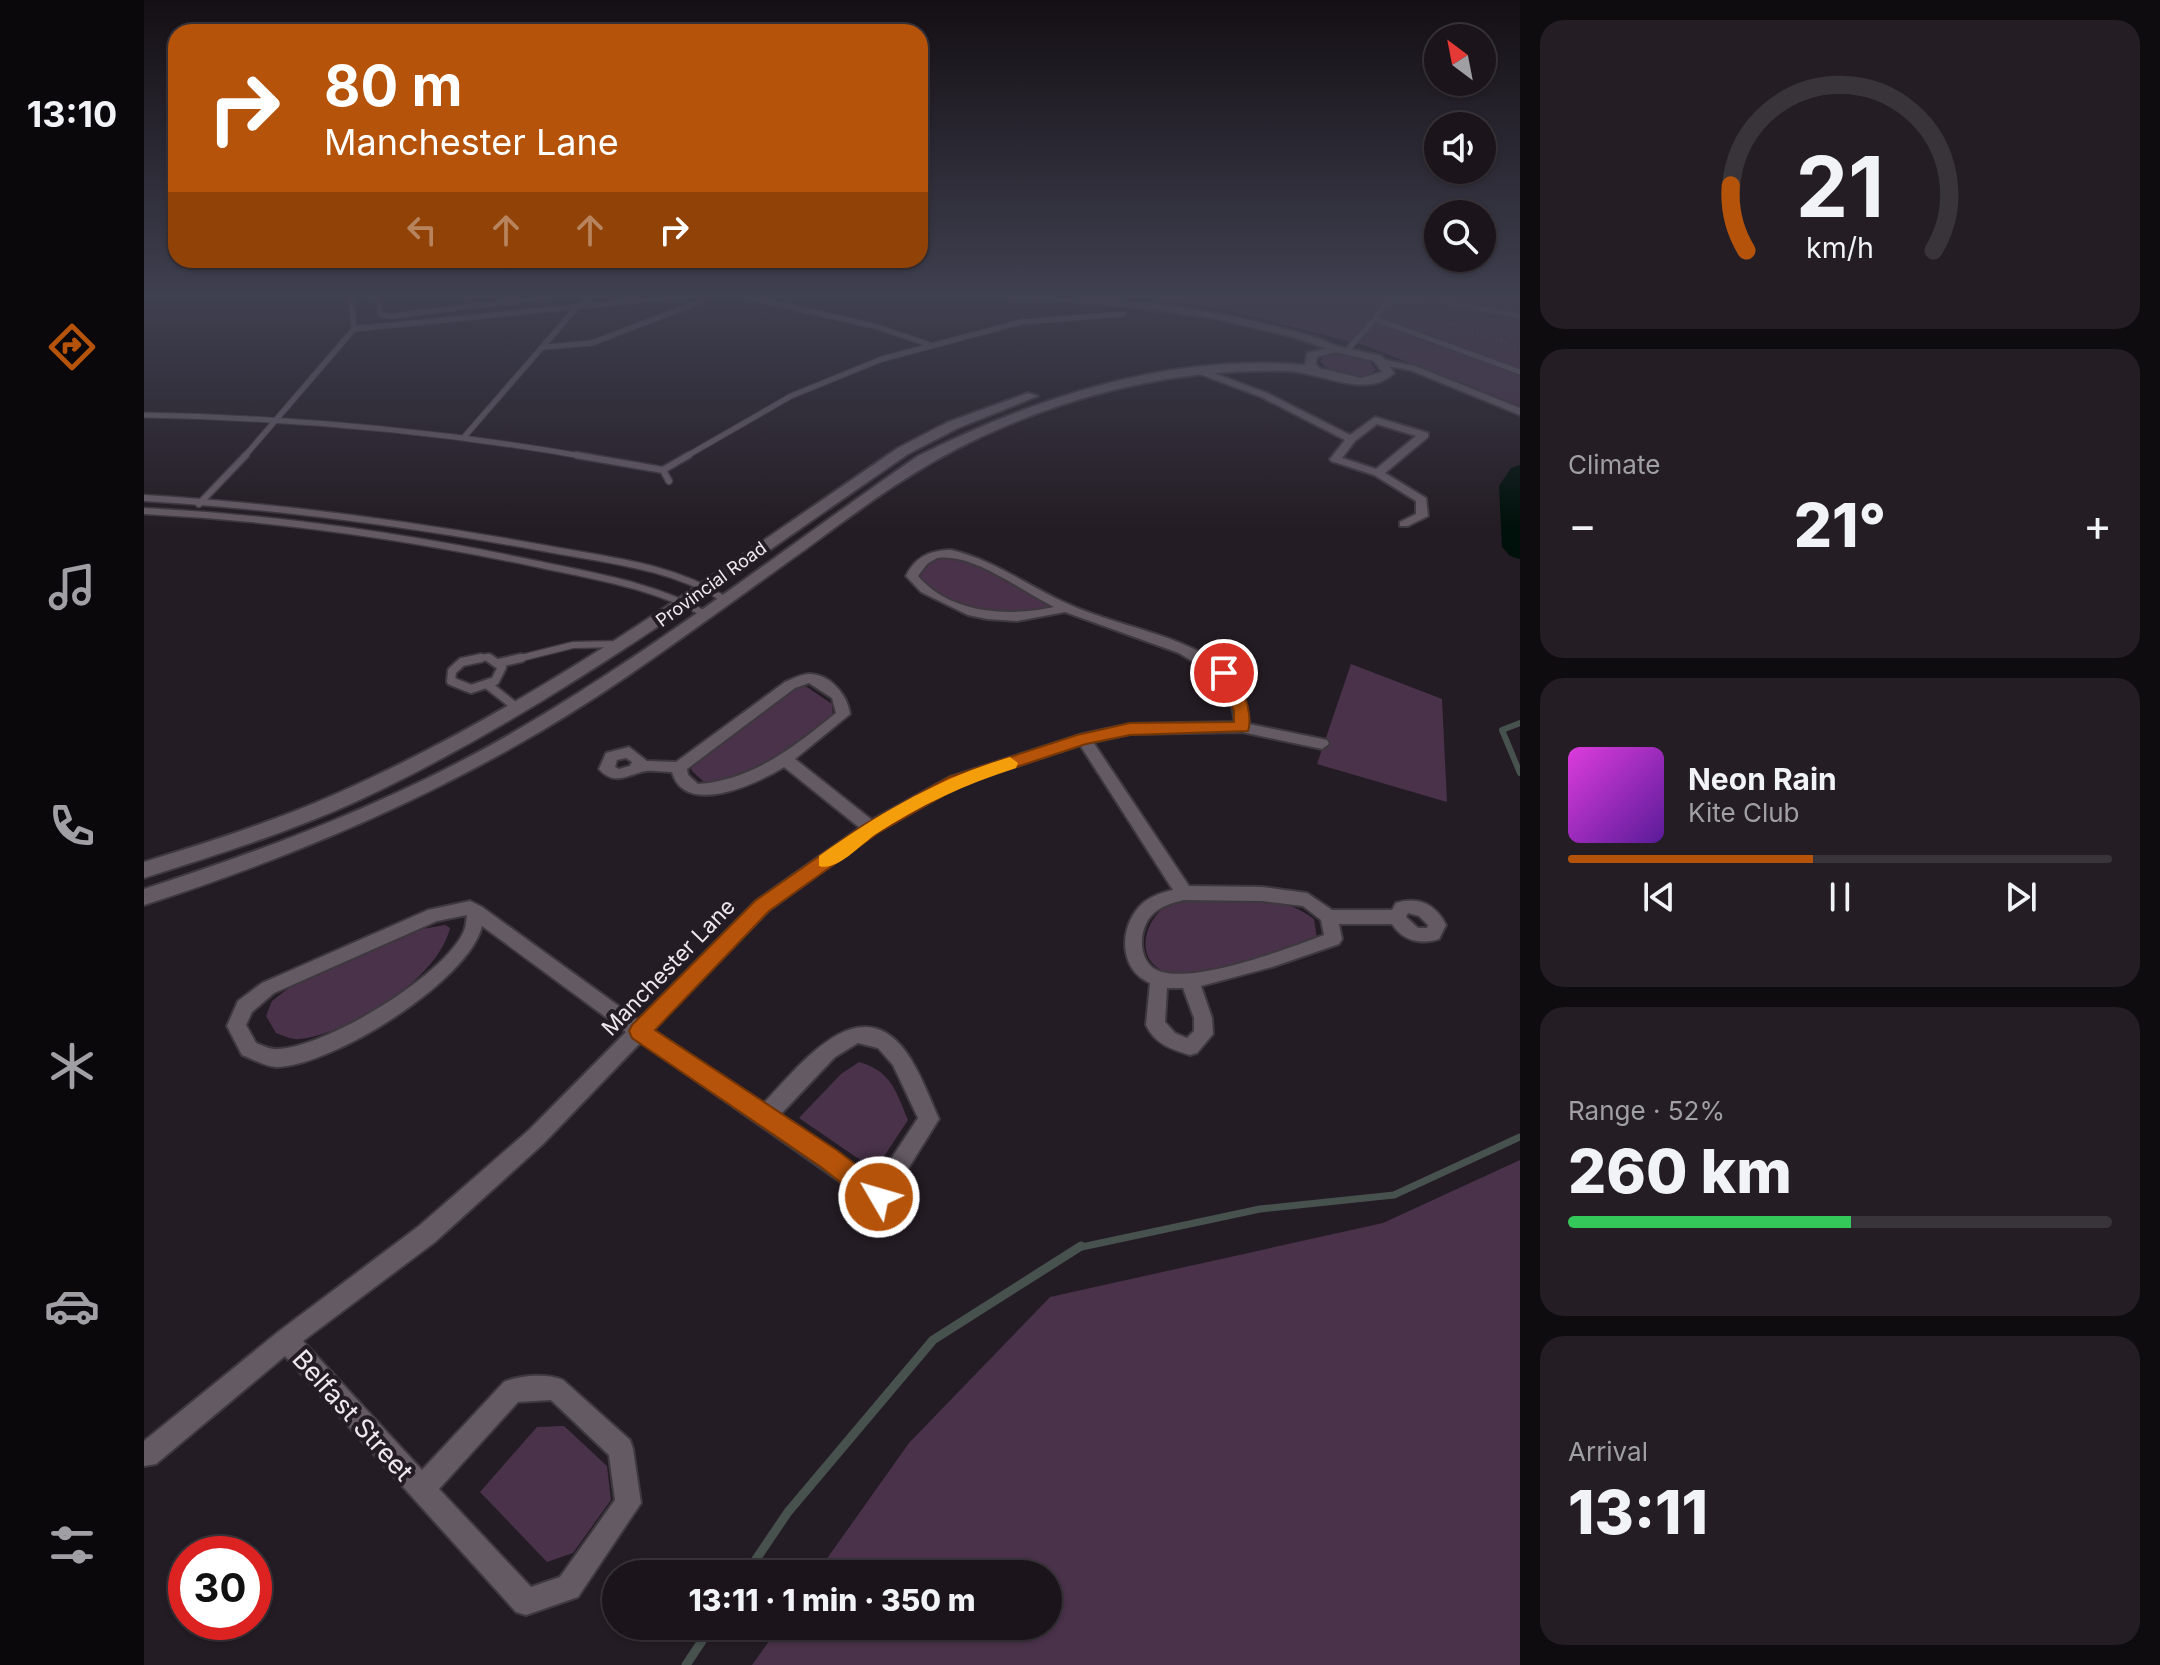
<!DOCTYPE html>
<meta charset="utf-8">
<style>
body{margin:0;font-family:Inter,sans-serif;background:#241e24;color:#f1f3f6;height:100vh;display:flex;flex-direction:column;font-size:30px;white-space:nowrap}
*{box-sizing:border-box;margin:0}
p{font-size:26px;color:#a09fa3}
.icon{flex:none;width:44px;height:44px;fill:none;stroke:currentColor;stroke-width:2;stroke-linecap:round;stroke-linejoin:round}
.map{position:relative;flex:1;overflow:hidden}
.drawer{display:flex;flex-direction:column;gap:20px;padding:20px;background:#0f0c0f;width:640px}
.drawer>*{flex:none}
.guide{position:absolute;left:24px;top:24px;width:760px;height:244px;border-radius:24px;box-shadow:0 2px 6px #0004,0 0 0 2px #39343a;background:#b45309;color:#fff;overflow:hidden}
.needle{width:52px;rotate:328deg}
.tools{position:absolute;left:1280px;top:24px;display:grid;gap:16px}
.tools a{display:grid;place-items:center;width:72px;height:72px;border-radius:50%;background:#1b151b;box-shadow:0 2px 6px #0004,0 0 0 2px #39343a;font-size:40px}
.speed{position:absolute;left:24px;top:1536px;display:flex;gap:16px;font-size:40px;font-weight:700;text-align:center}
.speed>*{display:grid;place-content:center;width:104px;height:104px;border-radius:50%;background:#1b151b;box-shadow:0 2px 6px #0004,0 0 0 2px #39343a;line-height:1}
.speed .limit{border:12px solid #d22;background:#fff;color:#111}
.pin{position:absolute;display:grid;place-items:center;width:68px;height:68px;color:#fff;margin:-34px;border:4px solid #fff;border-radius:50%;box-shadow:0 2px 8px #0007}
.me{position:absolute;width:88px;margin:-44px;rotate:308deg;stroke-linejoin:round;filter:drop-shadow(0 0 6px #0008)}
.turn{display:flex;align-items:center;gap:28px;height:168px;padding:0 24px;font-size:36px}
.turn .icon{width:104px;height:104px;stroke-width:2.5}
.turn b{display:block;font-size:56px;line-height:68px}
.lanes{display:flex;align-items:center;height:76px;padding:0 24px;background:#0003;justify-content:center;gap:40px;direction:ltr}
.lanes .off{opacity:.35}
.big{font-size:60px;font-weight:800;line-height:1.1}
.drawer .tile{flex:1;display:flex;flex-direction:column;justify-content:center;gap:12px;min-width:0;padding:0 28px;border-radius:24px;background:#241e24}
.drawer .dial{align-items:center;gap:0}
.dial svg{height:208px;overflow:visible;fill:none;stroke:#39343a;stroke-width:7;stroke-linecap:round;text-anchor:middle}
.dial text{fill:#f1f3f6;stroke:none}
.song{display:flex;align-items:center;gap:24px}
.cover{width:96px;height:96px;border-radius:12px;background:linear-gradient(135deg,hsl(300 70% 55%),hsl(270 70% 35%))}
.played{height:8px;border-radius:4px;background:linear-gradient(90deg,#b45309 45%,#39343a 45%)}
.keys{display:flex;justify-content:space-around;direction:ltr}
.heat{display:flex;justify-content:space-between;align-items:center;font-size:44px;direction:ltr}
.charge{height:12px;border-radius:6px;background:linear-gradient(90deg,#34c759 52%,#39343a 0)}
.trip{position:absolute;left:458px;top:1560px;width:460px;height:80px;border-radius:40px;background:#1b151b;box-shadow:0 2px 6px #0004,0 0 0 2px #39343a;font-weight:800;line-height:80px;text-align:center}
main{display:flex;flex:1;min-height:0}
.menu{display:flex;flex-direction:column;width:144px;justify-content:space-around;align-items:center;background:#0b080b;color:#a09fa3}
.menu .icon{width:56px;height:56px}
.menu .selected{color:#b45309}
.menu b{font-size:36px;color:#f1f3f6}
.map>svg:first-child{display:block}
</style>
<main>
<nav class="menu">
<b>13:10</b>
<svg class="icon selected" aria-label="directions" viewBox="0 0 24 24"><path d="M12 3l9 9-9 9-9-9zM9 14v-3h6M13 9l2 2-2 2"/></svg>
<svg class="icon" aria-label="music" viewBox="0 0 24 24"><path d="M9 18V5l10-2v13"/><circle cx="6" cy="18" r="3"/><circle cx="16" cy="16" r="3"/></svg>
<svg class="icon" aria-label="phone" viewBox="0 0 24 24"><path d="M5 4h4l2 5-3 2q2 4 5 5l2-3 5 2v4C11 20 4 13 5 4z"/></svg>
<svg class="icon" aria-label="climate" viewBox="0 0 24 24"><path d="M12 3v18M4 7l16 10M4 17L20 7"/></svg>
<svg class="icon" aria-label="car" viewBox="0 0 24 24"><path d="M5 17H2v-5l4-1 3-4h7l3 4 3 1v5h-3M9 17h6M6 11h13"/><circle cx="7" cy="17" r="2"/><circle cx="17" cy="17" r="2"/></svg>
<svg class="icon" aria-label="filters" viewBox="0 0 24 24"><path d="M4 7h16M4 17h16"/><circle cx="9" cy="7" r="2"/><circle cx="15" cy="17" r="2"/></svg>
</nav>
<div class="map">
<svg width="1376" height="1665" viewBox="0 0 1376 1665">
<rect width="100%" height="100%" fill="#241c24"/>
<g fill="#49324a">
<path d="M998 296H1376V406L1220 345 1072 308Z"/>
<path d="M1201 353 1224 359 1232 370C1218 382 1186 377 1176 361L1180 356Z"/>
<path d="M798 554 840 566 921 608 839 617 774 585 771 568Z"/>
<path d="M1207 664 1298 699 1303 802 1173 764Z"/>
<path d="M660 685 688 704 689 717C651 748 611 782 560 782L548 771 546 763 642 691Z"/>
<path d="M1045 898C1088 899 1135 892 1170 919L1173 938C1144 949 1052 981 1025 973 993 964 997 929 1017 910 1023 903 1036 901 1045 898Z"/>
<path d="M301 925 306 928C294 979 207 1033 156 1039 148 1040 140 1036 132 1033L122 1016 128 1001 146 987 273 930Z"/>
<path d="M715 1062C747 1071 752 1091 764 1120L731 1170 655 1118 697 1074Z"/>
<path d="M1376 1160V1665H608L636 1626H904V1574H672L765 1443 906 1297 1239 1223Z"/>
<path d="M420 1426 463 1466 467 1500 429 1553 403 1562 336 1492 393 1427Z"/>
</g>
<g fill="none" stroke-linecap="round" stroke-linejoin="round">
<path stroke="#47514e" stroke-width="6" d="M1376 723 1358 730 1376 773"/>
<path stroke="#47514e" stroke-width="7" d="M933 1248 1116 1209 1250 1195 1376 1137"/>
<g stroke="#47514e" stroke-width="9">
<path d="M602 1574 644 1512 789 1340 937 1246"/>
<path d="M542 1665 568 1626"/>
</g>
<path fill="#00100a" fill-rule="evenodd" d="M1376 465V559L1366 556 1358 547 1355 486 1367 468Z"/>
<g stroke="#3e383f" stroke-width="7">
<g id="service-far2">
<path d="M232 296 237 315 249 316 411 296"/>
<path d="M375 296 378 297"/>
<path d="M599 296 730 326 784 344"/>
<path d="M1272 296 1376 316"/>
<path d="M1243 300 1278 302"/>
<path d="M1231 319 1245 297"/>
<path d="M210 329 540 296"/>
<path d="M401 347 448 343 555 302 560 296"/>
<path d="M1204 349 1231 319 1376 372"/>
<path d="M0 415C151 418 295 431 443 457"/>
<path d="M321 436 434 306 450 296"/>
<path d="M100 457 210 329 207 296"/>
<path d="M541 457 647 396 738 359 877 322 980 314"/>
</g>
</g>
<g stroke="#3e383f" stroke-width="9">
<g id="service-far1">
<path d="M432 455 519 470 545 455"/>
<path d="M519 470 525 481"/>
<path d="M0 498C134 506 267 524 399 548 461 560 526 565 580 599"/>
<path d="M55 504 102 455"/>
<path d="M0 511C135 518 267 537 398 565 454 577 511 586 561 614"/>
<path d="M327 660 343 657 348 660"/>
<path d="M369 660 429 645 475 644"/>
</g>
</g>
<g stroke="#3e383f" stroke-width="12">
<g id="service">
<path d="M337 658 318 662 308 671 307 681 327 689 351 681 358 667 345 658"/>
<path d="M355 663 377 658"/>
<path d="M344 685 373 708"/>
</g>
</g>
<g stroke="#3e383f" stroke-width="4">
<g id="minor">
<path d="M853 296C947 296 1042 302 1133 327 1154 332 1179 338 1197 349L1192 352 1149 337 1069 318 985 307Z"/>
<path d="M1241 360 1271 366 1376 408V415L1266 370 1238 365 1236 363Z"/>
<path d="M1056 368 1123 393 1206 435 1231 417 1284 433V437L1241 473 1282 498 1284 516 1264 526H1256V522L1272 514V501L1230 475 1187 461 1186 459 1201 440 1117 397 1053 373 1051 371ZM1233 424 1272 436 1232 469 1198 458 1211 441Z"/>
<path d="M807 550C850 560 884 586 924 604 975 627 1037 634 1082 668 1098 681 1103 705 1105 724L1183 740 1185 744 1178 749 1098 732 986 734 949 742 1045 886 1118 887 1163 893 1188 910H1248L1252 903C1274 896 1292 904 1302 925L1295 939C1276 945 1259 941 1248 924H1195L1198 939 1195 944 1128 967 1057 986 1068 1018 1069 1034 1053 1053 1046 1055C1027 1049 1011 1044 1002 1025L1006 983C975 970 975 929 995 907 1004 897 1016 893 1029 890L936 745 816 785 733 832 624 911 509 1030 619 1104C654 1068 714 986 762 1052 776 1071 785 1097 795 1119L742 1204 735 1207 728 1204 497 1042 399 1144 291 1242 159 1341 278 1470 360 1382C375 1375 404 1373 419 1380L486 1440 489 1449 497 1503 434 1597 382 1615 372 1612 141 1356 12 1464 0 1466V1441L134 1332 275 1226 385 1130 482 1032 338 926C325 981 188 1066 133 1067 122 1067 109 1059 98 1055L83 1026 94 1001 118 983 284 910 326 901 338 907 494 1020 612 901 716 828 640 767C614 783 541 818 528 772 520 772 510 770 502 771 484 774 471 787 455 769L462 753 485 747 503 761 532 762 641 682C648 679 659 673 667 674 687 675 704 696 706 714L651 759 728 820 806 777 939 734 986 724 1091 722 1086 697 1077 679 1035 653 921 612 873 621 843 619 824 615 777 592 762 576C771 557 786 550 807 550ZM793 558C830 553 877 591 910 607 865 617 806 614 774 576L783 564ZM665 683 688 698 692 713C650 747 609 780 554 784L544 775 543 769 651 688ZM482 758 488 762 486 766 475 769 471 767 473 760ZM1040 900 1118 901 1159 906 1177 920 1180 935C1143 949 1056 982 1018 972 994 966 993 932 1007 916 1016 906 1028 903 1040 900ZM1264 913 1275 916 1284 925 1283 928H1274L1262 917ZM323 915C322 921 322 928 319 933 298 977 183 1046 135 1049 127 1050 119 1046 112 1043L102 1025 108 1012 130 993 293 921ZM1023 988H1039L1050 1018V1031L1043 1038 1031 1033 1021 1022ZM714 1043 734 1048 749 1065 774 1118 732 1182 636 1115 691 1057ZM407 1400 465 1455 471 1500 416 1577 387 1587 295 1489 374 1402Z"/>
</g>
</g>
<g stroke="#3e383f" stroke-width="4">
<g id="tertiary">
<path d="M1192 346 1238 356 1250 373C1222 400 1177 372 1143 371 1048 368 952 388 864 425 786 457 728 500 662 549 603 591 545 634 485 675 335 778 173 849 0 905V889C127 848 253 800 368 733 510 651 639 549 774 456 892 397 1028 353 1161 365L1163 353ZM1192 352 1230 361 1238 372 1217 378 1175 368 1172 364 1173 357Z"/>
<path d="M884 393 894 396 814 428 764 454C584 577 409 710 211 802 143 833 71 855 0 878V862C65 842 131 821 194 793 395 704 573 571 754 448L804 422Z"/>
</g>
</g>
<path stroke="#686068" stroke-width="2" stroke-dasharray="1 4" stroke-linecap="butt" d="M1265 317 1309 325 1376 348"/>
<use href="#service-far2" stroke="#645a64" stroke-width="5"/>
<use href="#service-far1" stroke="#645a64" stroke-width="6"/>
<use href="#service" stroke="#645a64" stroke-width="8"/>
<use href="#minor" fill="#645a64" fill-rule="evenodd"/>
<use href="#tertiary" fill="#645a64" fill-rule="evenodd"/>
</g>
<linearGradient id="sky" x2="0" y2="1"><stop stop-color="#140f14"/><stop offset="0.56" stop-color="#3f4050"/><stop offset="1" stop-color="#3f4050" stop-opacity="0"/></linearGradient>
<rect width="1376" height="529" fill="url(#sky)"/>
<path fill="#b45309" stroke="#753606" stroke-width="2" d="M1080 668C1097 674 1110 715 1104 731L986 735 942 744 818 785 734 833 625 911 511 1030 694 1151 744 1189 747 1197 744 1206 735 1209 727 1206 677 1167 488 1038 485 1031 488 1025 611 901 721 824 805 777 933 735 986 723 1090 722V711L1072 673Z"/>
<path fill="#f59e0b" d="M866 757 874 763 872 768C822 784 776 805 732 834 717 844 693 872 675 866V856C734 814 795 778 866 757Z"/>
<g text-anchor="middle" dominant-baseline="central" stroke-width="8" stroke-linejoin="round" paint-order="stroke">
<g font-size="18" fill="#eee8ee" stroke="#241c24">
<text transform="translate(567 584) rotate(-36)">Provincial Road</text>
</g>
<g font-size="22" fill="#eee8ee" stroke="#241c24">
<text transform="translate(524 967) rotate(-46)">Manchester Lane</text>
</g>
<g font-size="26" fill="#eee8ee" stroke="#241c24">
<text transform="translate(209 1415) rotate(48)">Belfast Street</text>
</g>
</g>
</svg>
<div class="tools">
<a><svg class="needle" viewBox="-14 -14 28 28"><path d="M0-13l5 13h-10z" fill="#e53935"/><path d="M0 13l5-13h-10z" fill="#a09fa3"/></svg></a>
<a><svg class="icon" aria-label="sound" viewBox="0 0 24 24"><path d="M4 9h4l5-4v14l-5-4H4zM17 9q2 3 0 6"/></svg></a>
<a><svg class="icon" aria-label="search" viewBox="0 0 24 24"><circle cx="10" cy="10" r="6"/><path d="M15 15l6 6"/></svg></a>
</div>
<div class="speed"><div class="limit">30</div></div>
<div class="pin" style="left:1080px;top:673px;background:#d93025"><svg class="icon" aria-label="arrive" viewBox="0 0 24 24"><path d="M6 21V4h12l-3 4 3 4H6"/></svg></div>
<svg class="me" style="left:735px;top:1197px" viewBox="-20 -20 40 40"><circle r="17" fill="#b45309" stroke="#fff" stroke-width="3"/><path d="M0-11L8 9 0 5-8 9z" fill="#fff"/></svg>
<div class="trip">13:11 · 1 min · 350 m</div>
<div class="guide">
<div class="turn"><svg class="icon" aria-label="right" viewBox="0 0 24 24"><path d="M7 20v-9h11M14 6l5 5-5 5"/></svg><div><b>80 m</b>Manchester Lane</div></div>
<div class="lanes"><svg class="icon off" aria-label="left" viewBox="0 0 24 24"><path d="M17 20v-9H6M10 6l-5 5 5 5"/></svg><svg class="icon off" aria-label="ahead" viewBox="0 0 24 24"><path d="M12 20V5M6 11l6-6 6 6"/></svg><svg class="icon off" aria-label="ahead" viewBox="0 0 24 24"><path d="M12 20V5M6 11l6-6 6 6"/></svg><svg class="icon" aria-label="right" viewBox="0 0 24 24"><path d="M7 20v-9h11M14 6l5 5-5 5"/></svg></div>
</div>
</div>
<section class="drawer">
<div class="tile dial"><svg viewBox="0 0 100 80">
<path d="M14 69A42 42 0 1 1 86 69"/>
<path d="M14 69A42 42 0 0 1 8 44" stroke="#b45309"/>
<text x="50" y="56" font-size="32" font-weight="700">21</text>
<text x="50" y="72" font-size="11">km/h</text>
</svg></div>
<div class="tile"><p>Climate</p>
<div class="heat"><a>−</a><b class="big">21°</b><a>+</a></div>
</div>
<div class="tile">
<div class="song"><i class="cover"></i><div><b>Neon Rain</b><p>Kite Club</p></div></div>
<div class="played"></div>
<div class="keys"><svg class="icon" aria-label="previous" viewBox="0 0 24 24"><path d="M18 5L8 12l10 7zM5 5v14"/></svg><svg class="icon" aria-label="pause" viewBox="0 0 24 24"><path d="M8 5v14M16 5v14"/></svg><svg class="icon" aria-label="next" viewBox="0 0 24 24"><path d="M6 5l10 7-10 7zM19 5v14"/></svg></div>
</div>
<div class="tile"><p>Range · 52%</p><b class="big">260 km</b><div class="charge"></div></div>
<div class="tile"><p>Arrival</p><b class="big">13:11</b></div>
</section>
</main>
